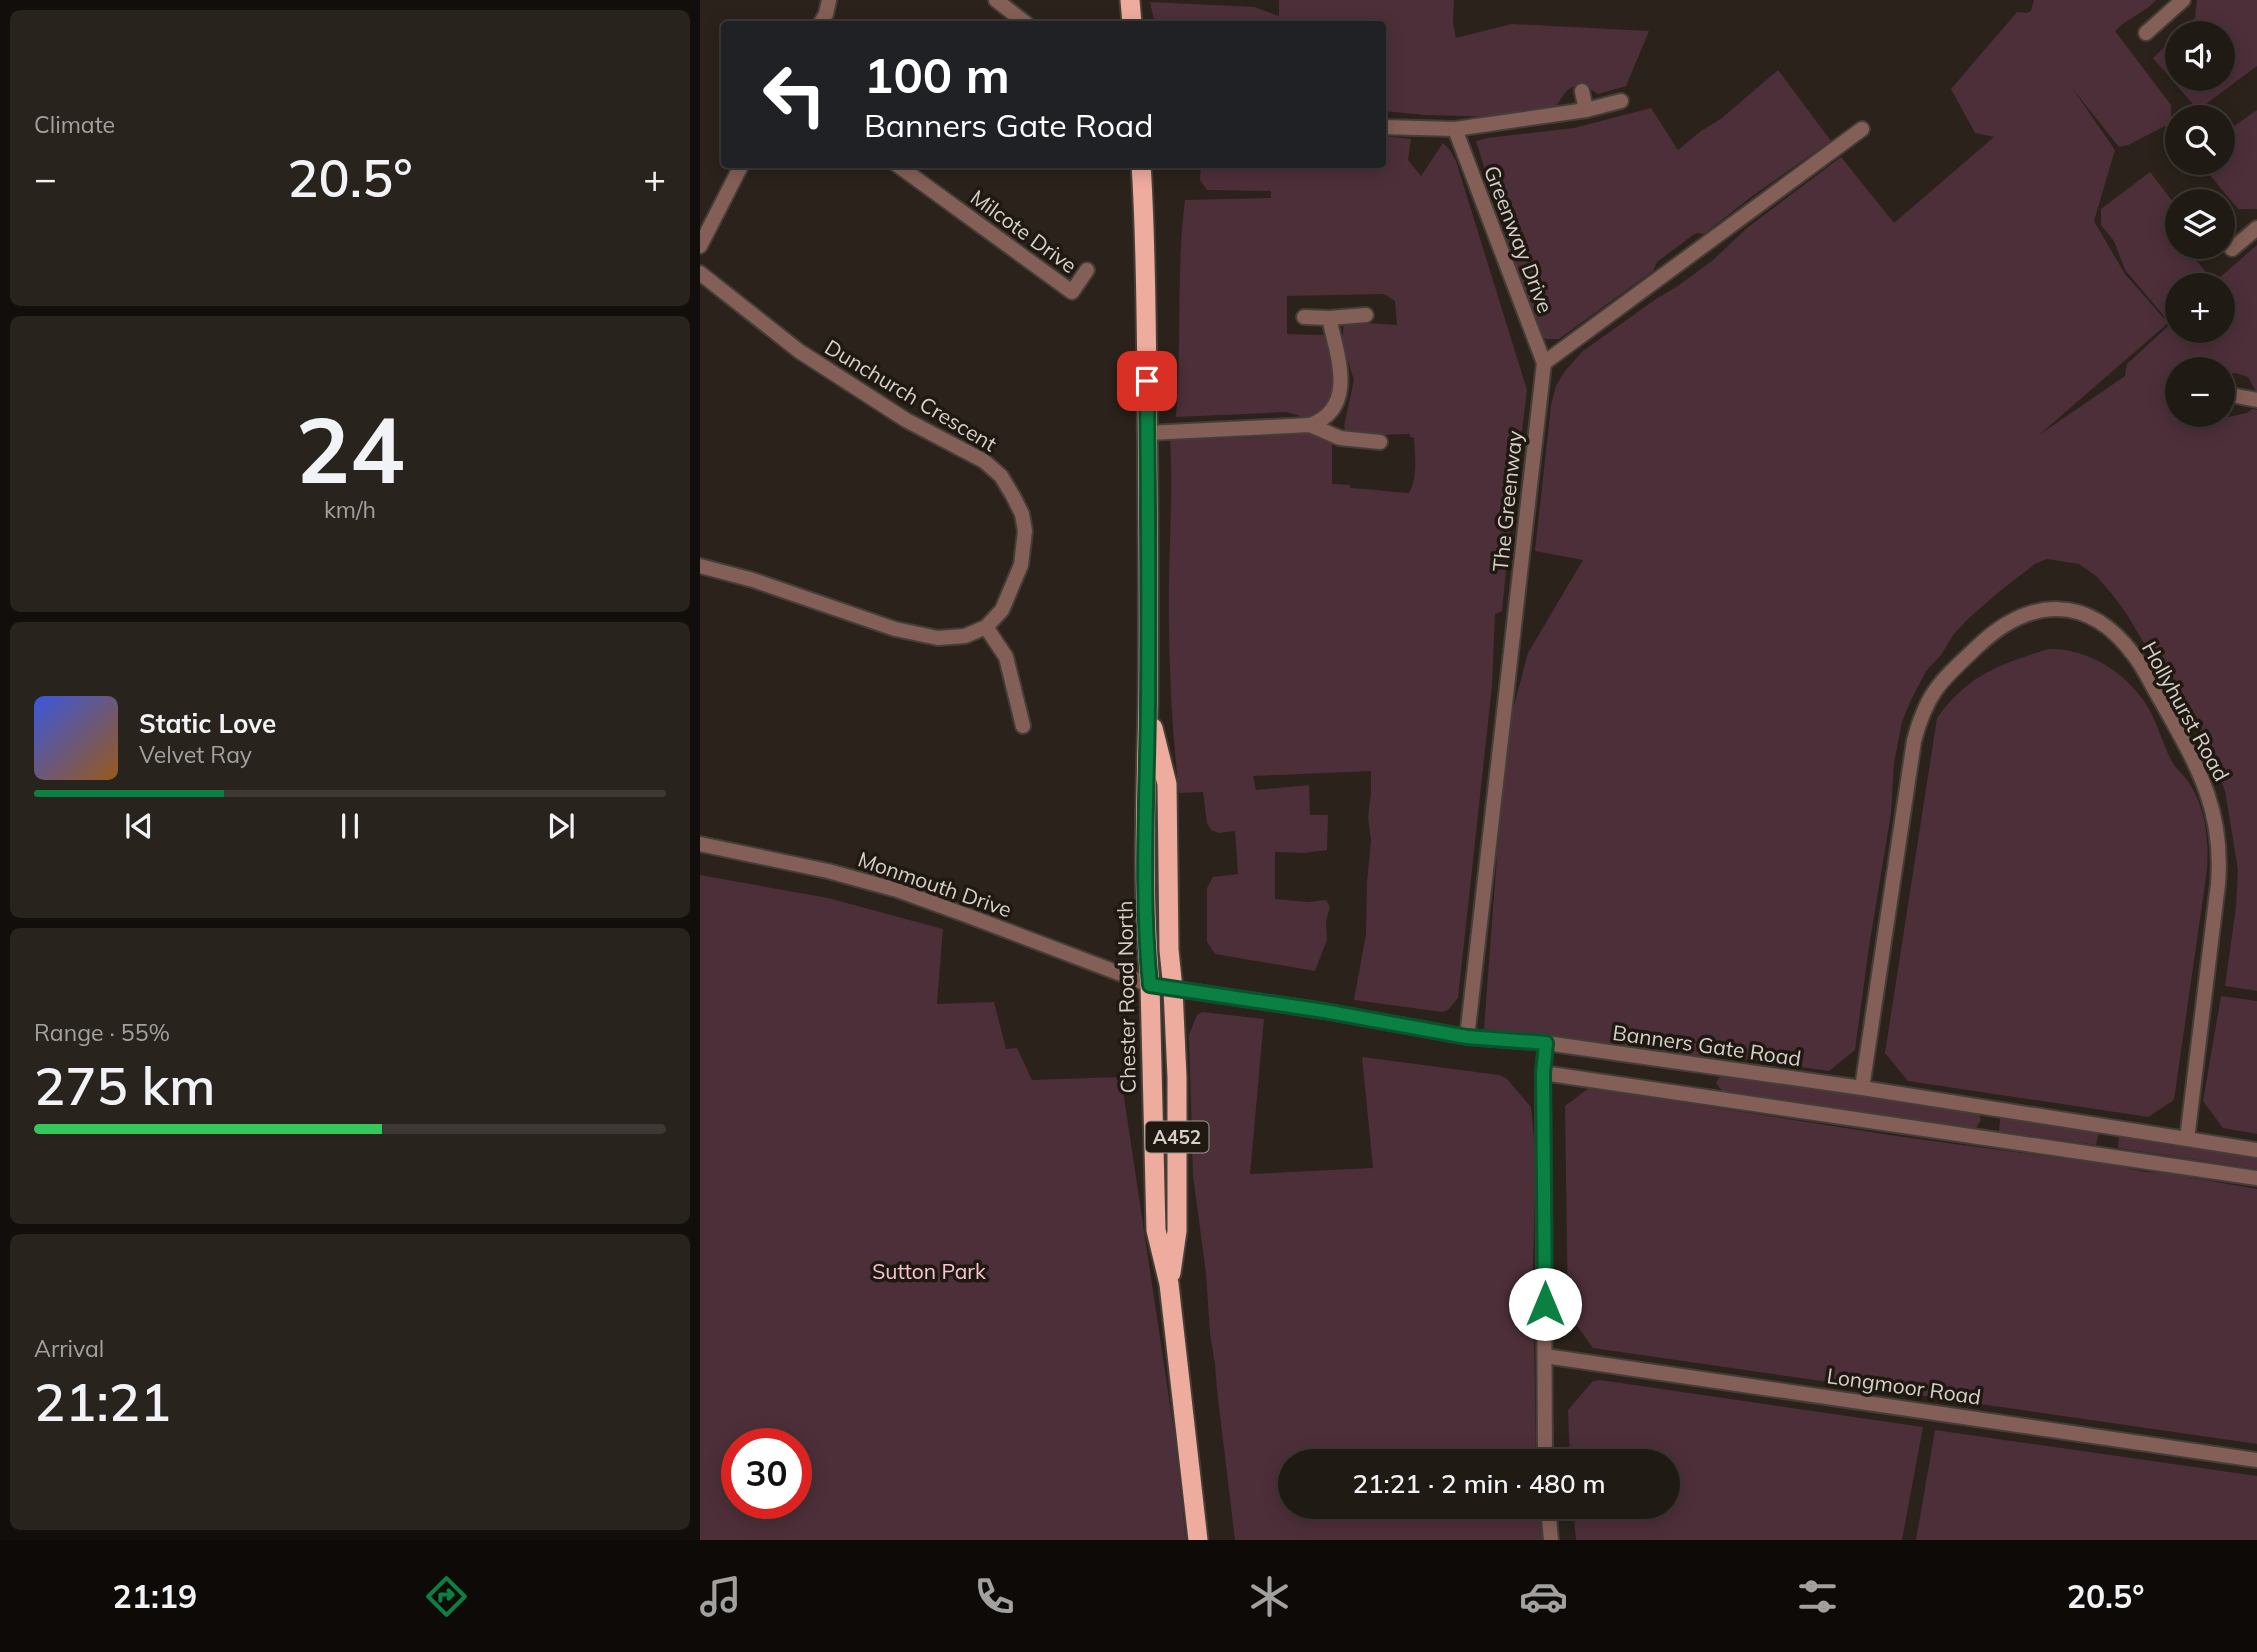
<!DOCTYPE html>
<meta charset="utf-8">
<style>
body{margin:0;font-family:Mulish,sans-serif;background:#28231d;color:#f1f3f6;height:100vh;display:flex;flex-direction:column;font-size:26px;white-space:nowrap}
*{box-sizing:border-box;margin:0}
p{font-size:23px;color:#a2a1a0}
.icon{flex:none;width:38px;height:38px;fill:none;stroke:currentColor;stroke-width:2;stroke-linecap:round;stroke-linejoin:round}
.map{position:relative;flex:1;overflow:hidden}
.sheet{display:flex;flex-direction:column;gap:10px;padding:10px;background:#120e0b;width:700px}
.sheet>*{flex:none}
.guide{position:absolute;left:21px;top:21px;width:665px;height:147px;border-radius:7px;box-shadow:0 4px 18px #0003,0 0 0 2px #3d3834;background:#202124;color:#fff;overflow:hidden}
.buttons{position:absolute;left:1465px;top:21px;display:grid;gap:14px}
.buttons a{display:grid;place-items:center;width:70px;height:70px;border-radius:50%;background:#201a14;box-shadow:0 4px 18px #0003,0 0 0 2px #3d3834;font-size:35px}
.speed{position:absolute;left:21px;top:1428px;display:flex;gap:14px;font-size:35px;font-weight:700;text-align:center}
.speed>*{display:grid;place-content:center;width:91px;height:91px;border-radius:50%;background:#201a14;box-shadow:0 4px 18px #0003,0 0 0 2px #3d3834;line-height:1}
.speed .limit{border:10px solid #d22;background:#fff;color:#111}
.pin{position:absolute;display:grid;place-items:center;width:60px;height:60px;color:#fff;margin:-30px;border-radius:14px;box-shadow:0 4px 10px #0006}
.me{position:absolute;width:77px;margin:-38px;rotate:0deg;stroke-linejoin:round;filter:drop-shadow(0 0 5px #0008)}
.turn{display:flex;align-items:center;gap:24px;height:147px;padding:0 28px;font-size:32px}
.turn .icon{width:91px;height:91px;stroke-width:2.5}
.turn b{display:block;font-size:49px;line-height:60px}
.big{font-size:52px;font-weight:600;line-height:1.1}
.sheet .widget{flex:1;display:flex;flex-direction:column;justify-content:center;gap:10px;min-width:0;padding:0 24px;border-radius:10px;background:#28231d}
.sheet .dial{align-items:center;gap:0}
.dial b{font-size:91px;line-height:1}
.song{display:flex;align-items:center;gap:21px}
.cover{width:84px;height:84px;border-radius:10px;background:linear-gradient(135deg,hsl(230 70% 55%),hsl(30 70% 35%))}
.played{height:7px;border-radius:4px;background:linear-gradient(90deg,#0b8043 30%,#3d3834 30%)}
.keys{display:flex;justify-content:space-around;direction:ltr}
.heat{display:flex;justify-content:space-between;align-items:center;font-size:38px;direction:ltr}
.charge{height:10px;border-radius:5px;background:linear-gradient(90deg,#34c759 55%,#3d3834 0)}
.trip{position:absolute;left:578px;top:1449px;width:402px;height:70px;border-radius:35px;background:#201a14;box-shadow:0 4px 18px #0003,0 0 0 2px #3d3834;font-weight:600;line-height:70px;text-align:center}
.tab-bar{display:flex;height:112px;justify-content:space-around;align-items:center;background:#0d0a08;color:#a2a1a0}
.tab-bar .icon{width:49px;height:49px}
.tab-bar .active{color:#0b8043}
.tab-bar b{font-size:32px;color:#f1f3f6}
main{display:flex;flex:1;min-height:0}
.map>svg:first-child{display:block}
</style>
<main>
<section class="sheet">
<div class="widget"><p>Climate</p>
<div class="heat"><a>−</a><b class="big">20.5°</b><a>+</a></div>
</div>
<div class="widget dial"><b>24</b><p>km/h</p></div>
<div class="widget">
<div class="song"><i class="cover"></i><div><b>Static Love</b><p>Velvet Ray</p></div></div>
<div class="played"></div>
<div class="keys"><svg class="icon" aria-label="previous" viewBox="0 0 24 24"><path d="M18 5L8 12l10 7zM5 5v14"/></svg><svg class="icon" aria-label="pause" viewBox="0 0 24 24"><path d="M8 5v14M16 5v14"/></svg><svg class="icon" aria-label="next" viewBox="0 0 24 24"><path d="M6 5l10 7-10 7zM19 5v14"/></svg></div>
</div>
<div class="widget"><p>Range · 55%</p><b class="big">275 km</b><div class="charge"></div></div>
<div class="widget"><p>Arrival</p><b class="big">21:21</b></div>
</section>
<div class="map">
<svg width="1557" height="1540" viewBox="0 0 1557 1540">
<rect width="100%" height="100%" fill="#2a221b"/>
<g fill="#4d2f39" fill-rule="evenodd">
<path d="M579 0H754L753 22 756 38 812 24 949 31 926 86 898 94C888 87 875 80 865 93 860 98 860 103 854 108L800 117 725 115 683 111 682 24H455L450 2 554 7 579 16Z"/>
<path d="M1334 0H1456C1445 13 1427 18 1415 31L1471 105V123L1428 145 1419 147 1372 88 1415 150 1394 221 1425 274 1468 323 1339 435 1425 376 1427 364 1477 318V331H1522V285H1511L1557 245V393L1548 377 1536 373 1523 375 1522 369H1477V415H1520L1529 417 1547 413 1552 409 1557 410V991L1525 986 1536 907 1538 870 1525 791 1511 754 1500 731 1473 692 1426 613 1412 594 1396 576 1379 564 1347 559 1335 564 1300 591 1269 618 1253 635 1241 655 1226 671 1210 702 1202 722 1194 763 1191 813 1169 947 1155 1050 1129 1071 1011 1055 1010 1057 784 1029 806 736 828 653 883 560 835 551 851 405 856 386 865 371 883 351 956 299 978 286 1013 260 1047 228 1141 157 1194 223 1294 137 1275 133 1251 89 1317 12 1327 13 1331 11Z"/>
<path d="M1497 0H1557V66L1498 110 1453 58 1477 35V79H1522V33H1479L1495 18Z"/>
<path d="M1078 70 1131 141 1051 197 1004 234 997 233 993 235 957 262 953 271 859 339H846L835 331 776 141 787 138 874 128 951 108 978 150 1001 131 1022 118Z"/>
<path d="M1557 110V209H1538L1500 163H1522L1523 134Z"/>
<path d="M683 136 711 139 708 160 721 176 743 143 750 150 756 161 827 390 811 520 802 611 795 614 792 686 758 998 748 1010 742 1012 654 1000 666 934 667 882 671 840 668 817 671 794V771L553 776 556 790 609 785 610 815H628L627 850 605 853 575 852V899L608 902 626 900 630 907 626 921 627 940 615 971 515 954 507 942V888L513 877 538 874 535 831 519 833 511 830 507 823 503 792 479 793C471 721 468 647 469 574 470 529 473 485 470 440L556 437 584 432 603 434 604 431 632 441V484L650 485V488C672 489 689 492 709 493 718 478 715 455 714 438L710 437V434L650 436 646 432 644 426 654 380 642 342 644 324 648 322 697 325 695 301 684 294 587 296V334L623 335 626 339C632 359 641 384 630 404 627 409 622 413 618 417H604L586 412 476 417C482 345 476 272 485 200L571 198V191L507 190 500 180 501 165 682 164Z"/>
<path d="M1450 172 1477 207V225L1472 229 1477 236V247H1485L1511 278 1502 285H1477V307L1468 315 1464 316 1425 270 1414 241 1401 225V209Z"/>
<path d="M1348 649C1386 648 1422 670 1444 701 1456 718 1462 742 1471 760 1476 770 1486 776 1491 786 1506 811 1509 842 1507 870L1474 1100 1448 1117 1208 1081 1185 1053 1237 718C1269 674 1299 665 1348 649Z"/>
<path d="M0 875 128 898 243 929 237 1004 294 1002 306 1049 317 1048 332 1080 421 1077 475 1438 486 1540H0ZM37 1444H96V1503H37Z"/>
<path d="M1521 996 1557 1001V1134L1523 1128 1503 1101Z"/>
<path d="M502 1012 564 1019 550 1174 673 1168 662 1057 799 1075 806 1078 831 1107 836 1158 833 1266 836 1461H590V1507H839L843 1540H535L517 1390 515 1364 510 1334 506 1273 493 1176 489 1035 497 1015Z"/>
<path d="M1021 1075 1279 1114 1281 1120 1276 1128 1022 1091 1016 1083Z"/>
<path d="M889 1088 1203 1137 1406 1164 1446 1172 1465 1173 1557 1189V1444L893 1348 868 1313 865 1106Z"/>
<path d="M1300 1118 1399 1132 1396 1145 1299 1131Z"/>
<path d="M1419 1136 1557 1157V1169L1418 1148Z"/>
<path d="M900 1380 1223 1427 1202 1540H876L873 1507H968V1461H870L868 1410 893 1381Z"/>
<path d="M1235 1430 1557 1476V1540H1216Z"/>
</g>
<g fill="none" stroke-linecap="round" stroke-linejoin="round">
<g stroke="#453e37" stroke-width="18">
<g id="minor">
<path d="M296 0 327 24"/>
<path d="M120 24 126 14 129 0"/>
<path d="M1446 33 1483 0"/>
<path d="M882 91 886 110 921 101"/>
<path d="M682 127 755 129"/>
<path d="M196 164 372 292 387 270"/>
<path d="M1522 237 1532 249 1557 228"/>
<path d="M0 246 42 164"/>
<path d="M0 273 99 351 206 420 284 461 301 476 313 496 322 514 325 531 321 565 302 610 286 627 265 636 238 638 195 629 53 580 0 566"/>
<path d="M604 317 629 318C637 355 658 408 610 425"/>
<path d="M629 318 666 315"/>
<path d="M844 363 755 129 886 110"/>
<path d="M1531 395 1557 400"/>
<path d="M448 433 610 425 640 438 680 442"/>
<path d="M286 627 306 657 323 726"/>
<path d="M767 1037 844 363 1162 129"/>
<path d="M843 1073 1557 1178"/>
<path d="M1162 1088 1214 741C1227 691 1242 680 1278 646 1330 597 1388 594 1433 654 1445 669 1453 688 1463 704 1498 767 1524 810 1518 884L1487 1139"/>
<path d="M845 1356 1557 1460"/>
<path d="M845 1461 843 1073 846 1043"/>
<path d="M848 1507 851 1540"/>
</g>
</g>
<g stroke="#453e37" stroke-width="18">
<path id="tertiary" d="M0 844 128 871 197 890 266 915 450 985 624 1011 767 1037 846 1043 1162 1088 1557 1150"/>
</g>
<g stroke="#453e37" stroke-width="23">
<g id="trunk">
<path d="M430 0 432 24"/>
<path d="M441 164C446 239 446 313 447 387 448 493 449 599 448 705 446 798 442 892 450 985L456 1230 469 1284 498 1540"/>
<path d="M453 728 467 784 469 950 473 989 477 1077V1231L471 1273"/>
</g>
</g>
<use href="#minor" stroke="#845f57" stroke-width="14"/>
<use href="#tertiary" stroke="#845f57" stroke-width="14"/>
<use href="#trunk" stroke="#edac9e" stroke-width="19"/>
</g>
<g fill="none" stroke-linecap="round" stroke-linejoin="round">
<g stroke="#07532c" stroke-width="18">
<path id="route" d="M447 381C448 488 449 596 448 704 447 798 441 892 450 985L624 1011 767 1037 846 1043 843 1073 845 1304"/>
</g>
<use href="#route" stroke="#0b8043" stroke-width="12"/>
</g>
<g text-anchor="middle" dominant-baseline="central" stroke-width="7" stroke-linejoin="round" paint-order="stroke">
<rect fill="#201912" stroke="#9f9994" stroke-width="2" x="445.5" y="1121.5" width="63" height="31" rx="5"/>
<g font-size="19" font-weight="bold" fill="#d5d0cb">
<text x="477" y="1137">A452</text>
</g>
<g font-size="21" fill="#d5d0cb" stroke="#201912">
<text transform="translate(324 231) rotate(36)">Milcote Drive</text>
<text transform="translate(819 239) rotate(69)">Greenway Drive</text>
<text transform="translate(211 395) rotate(31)">Dunchurch Crescent</text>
<text transform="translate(807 501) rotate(-84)">The Greenway</text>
<text transform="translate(1486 711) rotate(61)">Hollyhurst Road</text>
<text transform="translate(235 884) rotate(19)">Monmouth Drive</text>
<text transform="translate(426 997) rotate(-91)">Chester Road North</text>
<text transform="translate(1007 1045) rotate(8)">Banners Gate Road</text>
<text transform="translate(1204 1386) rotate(8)">Longmoor Road</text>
</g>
<g font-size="21" fill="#f9c3d3" stroke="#201912">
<text x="229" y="1271">Sutton Park</text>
</g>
</g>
</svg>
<div class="buttons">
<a><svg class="icon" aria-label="sound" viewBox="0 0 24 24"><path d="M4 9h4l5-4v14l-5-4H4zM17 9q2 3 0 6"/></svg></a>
<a><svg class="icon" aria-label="search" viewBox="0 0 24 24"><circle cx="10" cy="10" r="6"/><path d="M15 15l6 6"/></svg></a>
<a><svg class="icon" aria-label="layers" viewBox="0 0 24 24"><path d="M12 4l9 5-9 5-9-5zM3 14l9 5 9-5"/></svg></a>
<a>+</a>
<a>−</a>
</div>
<div class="speed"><div class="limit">30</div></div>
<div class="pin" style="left:447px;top:381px;background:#d93025"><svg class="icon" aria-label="arrive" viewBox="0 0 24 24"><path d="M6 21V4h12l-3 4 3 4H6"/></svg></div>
<svg class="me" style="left:845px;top:1304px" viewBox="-20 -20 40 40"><circle r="19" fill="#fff"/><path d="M0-13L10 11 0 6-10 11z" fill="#0b8043"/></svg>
<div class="trip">21:21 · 2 min · 480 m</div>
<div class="guide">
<div class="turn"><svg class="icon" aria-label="left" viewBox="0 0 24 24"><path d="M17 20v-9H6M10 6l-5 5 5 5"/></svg><div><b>100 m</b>Banners Gate Road</div></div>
</div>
</div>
</main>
<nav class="tab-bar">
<b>21:19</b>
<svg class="icon active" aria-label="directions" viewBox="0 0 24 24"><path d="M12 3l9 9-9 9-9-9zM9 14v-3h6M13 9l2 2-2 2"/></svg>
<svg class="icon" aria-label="music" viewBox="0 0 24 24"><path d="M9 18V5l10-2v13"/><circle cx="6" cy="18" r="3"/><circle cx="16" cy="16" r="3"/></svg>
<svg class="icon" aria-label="phone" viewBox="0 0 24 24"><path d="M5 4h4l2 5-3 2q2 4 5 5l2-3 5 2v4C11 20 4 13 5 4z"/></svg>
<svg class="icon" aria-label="climate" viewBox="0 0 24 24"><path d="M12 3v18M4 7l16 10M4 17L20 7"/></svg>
<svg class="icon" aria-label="car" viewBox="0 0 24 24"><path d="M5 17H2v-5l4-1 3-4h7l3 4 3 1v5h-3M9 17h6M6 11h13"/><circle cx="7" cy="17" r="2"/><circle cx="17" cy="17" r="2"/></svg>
<svg class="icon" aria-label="filters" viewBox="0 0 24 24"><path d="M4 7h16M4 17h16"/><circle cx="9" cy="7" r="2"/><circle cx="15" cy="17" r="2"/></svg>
<b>20.5°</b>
</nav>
